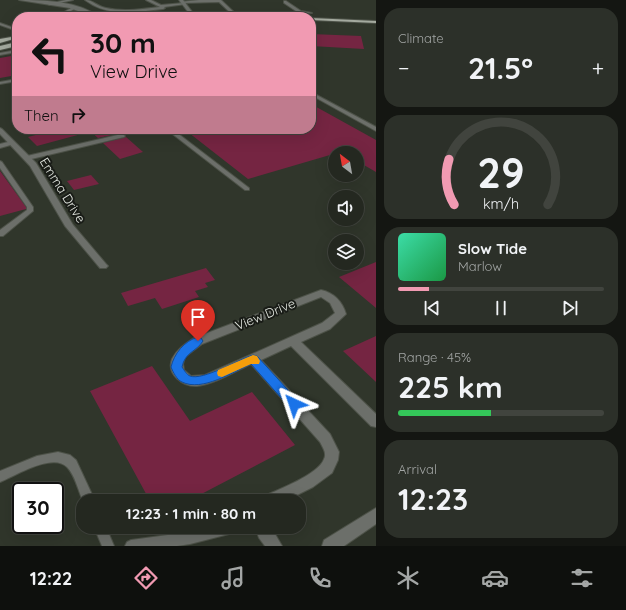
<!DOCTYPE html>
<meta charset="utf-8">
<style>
body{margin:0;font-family:Quicksand,sans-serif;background:#2c3029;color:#f1f3f6;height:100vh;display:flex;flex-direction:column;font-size:15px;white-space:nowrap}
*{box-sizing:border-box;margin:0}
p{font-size:13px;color:#a3a6a5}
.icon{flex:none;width:22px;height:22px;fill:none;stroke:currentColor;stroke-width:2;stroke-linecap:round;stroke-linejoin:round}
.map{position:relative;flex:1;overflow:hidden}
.drawer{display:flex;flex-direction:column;gap:8px;padding:8px;background:#141612;width:250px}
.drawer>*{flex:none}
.banner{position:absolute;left:12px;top:12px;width:304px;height:122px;border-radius:16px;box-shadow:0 4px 16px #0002,0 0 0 1px #41443e;background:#f19ab2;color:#111;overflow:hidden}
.needle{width:26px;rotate:329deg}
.fabs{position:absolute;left:328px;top:146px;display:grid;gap:8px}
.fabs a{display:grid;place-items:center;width:36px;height:36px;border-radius:50%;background:#242820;box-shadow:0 4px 16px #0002,0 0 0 1px #41443e;font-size:20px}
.speed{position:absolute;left:12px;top:482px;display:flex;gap:8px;font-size:20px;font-weight:700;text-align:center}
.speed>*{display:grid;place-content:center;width:52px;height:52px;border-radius:50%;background:#242820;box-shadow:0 4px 16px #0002,0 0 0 1px #41443e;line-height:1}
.speed .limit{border:2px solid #111;border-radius:6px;background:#fff;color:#111}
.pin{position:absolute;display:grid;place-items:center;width:34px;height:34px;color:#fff;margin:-41px -17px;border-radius:50% 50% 50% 0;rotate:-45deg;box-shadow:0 0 4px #0007}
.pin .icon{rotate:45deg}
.me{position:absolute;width:44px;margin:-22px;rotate:318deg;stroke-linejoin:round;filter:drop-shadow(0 0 3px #0008)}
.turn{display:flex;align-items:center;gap:14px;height:84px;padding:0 12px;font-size:18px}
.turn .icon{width:52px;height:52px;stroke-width:2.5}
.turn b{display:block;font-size:28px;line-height:34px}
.then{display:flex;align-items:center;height:38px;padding:0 12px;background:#0003;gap:8px;font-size:15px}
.big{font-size:30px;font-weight:700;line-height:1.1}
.drawer .widget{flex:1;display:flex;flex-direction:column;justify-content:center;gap:6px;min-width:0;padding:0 14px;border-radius:16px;background:#2c3029}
.drawer .dial{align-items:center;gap:0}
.dial svg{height:104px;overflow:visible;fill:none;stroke:#41443e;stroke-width:7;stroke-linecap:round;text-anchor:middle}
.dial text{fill:#f1f3f6;stroke:none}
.song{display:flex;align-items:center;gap:12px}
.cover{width:48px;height:48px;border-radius:6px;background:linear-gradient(135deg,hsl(160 70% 55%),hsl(140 70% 35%))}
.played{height:4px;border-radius:2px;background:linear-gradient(90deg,#f19ab2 15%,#41443e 15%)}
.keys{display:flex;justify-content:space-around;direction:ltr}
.heat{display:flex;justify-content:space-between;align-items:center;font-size:22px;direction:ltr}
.charge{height:6px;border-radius:3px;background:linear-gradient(90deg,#34c759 45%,#41443e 0)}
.trip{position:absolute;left:76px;top:494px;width:230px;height:40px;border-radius:16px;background:#242820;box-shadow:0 4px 16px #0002,0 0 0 1px #41443e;font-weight:700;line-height:40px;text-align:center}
.tabs{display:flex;height:64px;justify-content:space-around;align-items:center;background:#0e100d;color:#a3a6a5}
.tabs .icon{width:28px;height:28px}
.tabs .active{color:#f19ab2}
.tabs b{font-size:18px;color:#f1f3f6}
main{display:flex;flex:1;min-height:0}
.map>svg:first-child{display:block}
</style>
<main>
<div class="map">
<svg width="376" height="546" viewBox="0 0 376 546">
<rect width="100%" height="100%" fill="#30362b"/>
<g fill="#752542">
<path d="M311 34 361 36 364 49 311 46Z"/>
<path d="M17 55V75L0 78V58Z"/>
<path d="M311 104 376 140V172L357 161V153H352L347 150 248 179 184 129H311Z"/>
<path d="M59 129H84L85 133 37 146 28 137Z"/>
<path d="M88 129H116L121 133 98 138Z"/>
<path d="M126 137 143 152 120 159 103 143Z"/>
<path d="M0 171 26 207V209L0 216Z"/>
<path d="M91 175 99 184 74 190 67 181Z"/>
<path d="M376 262V308L339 277Z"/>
<path d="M206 268 215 280 205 283 208 287 195 291 199 297 162 309 155 298 128 306 121 293Z"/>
<path d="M376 336V382L343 351Z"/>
<path d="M152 366 190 421 252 392 295 445 188 501H150L90 391Z"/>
</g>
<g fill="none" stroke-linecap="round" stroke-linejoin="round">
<g stroke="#4d5248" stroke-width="2">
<g id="service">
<path d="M66 0H73L50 5 48 4Z"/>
<path d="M85 0C93 0 98 7 106 8 124 12 142 9 160 7L146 0H151L161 5 184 3 186 4 164 7 165 8 163 9C135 12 109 18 85 0Z"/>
<path d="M199 0H221L239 17H235L219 2 182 3 180 2Z"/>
<path d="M284 1H286L301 11 312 13H304L294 17H289L299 13 284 3Z"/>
<path d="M73 7 76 8 67 13 69 17H65L66 16 64 12Z"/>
<path d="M0 23 17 29V31L0 25Z"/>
<path d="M17 50V52L0 55V53Z"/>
<path d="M17 79V81L0 84V82Z"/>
<path d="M311 92 376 127V131L311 95Z"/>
<path d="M166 129H172L249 188V190H245Z"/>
<path d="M122 134 125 136 124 137 27 160 24 158 27 156Z"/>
<path d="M12 141 14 142V144L0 148V144Z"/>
<path d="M0 161 2 162 33 207V211L3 236H0V230L27 210V207L0 168Z"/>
<path d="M58 452 70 455 76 460 95 501H83C78 490 75 475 67 467 53 452 15 476 0 482V471L37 456Z"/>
<path d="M94 527H106L114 546H102Z"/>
<path d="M209 527H239L237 531 233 533 190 544 177 546H125L127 542 131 540 190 532Z"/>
</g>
</g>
<g stroke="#4d5248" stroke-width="2">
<g id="minor">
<path d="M19 0C44 0 79 1 99 17H94L70 8Z"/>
<path d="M179 0H183L196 17H192Z"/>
<path d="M0 128 2 129 36 163 73 225 106 264 108 266 106 268H100L65 226 30 166 0 134Z"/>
<path d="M321 290C334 293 342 301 346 314L330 329 301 342 376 414V427L371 426 291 346 261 360 330 434 339 452 338 460 332 473 313 487 285 501H262L264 496C278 490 319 474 324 459 327 453 323 448 320 442L251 364C234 372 215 384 197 386 183 387 166 374 172 359 177 349 185 344 194 338ZM321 297 330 303 335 313 322 323 205 375 191 376 184 370 183 364 185 357 202 344Z"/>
<path d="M376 508V524L344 546H322L324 540Z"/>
<path d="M255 527H271L282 546H265L259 538Z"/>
</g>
</g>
<g stroke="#4d5248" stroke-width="2">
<g id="primary">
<path d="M311 18 376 21V23L311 20Z"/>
<path d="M17 36V38L0 43V39Z"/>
<path d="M17 42V46L0 50V46Z"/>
</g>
</g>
<use href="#service" fill="#6c6f6a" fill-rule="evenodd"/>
<use href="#minor" fill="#6c6f6a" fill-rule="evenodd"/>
<use href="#primary" fill="#a4aa9f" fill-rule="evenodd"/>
</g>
<path fill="#1a73e8" stroke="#114b97" d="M198 337 201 338 203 341C196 352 185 352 182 367 184 370 187 375 190 376 203 381 239 359 253 355L257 356 298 401 300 404 298 408 294 409 290 408 251 364C233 372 202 392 182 382 177 380 173 372 171 367 174 354 184 341 198 337Z"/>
<path fill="#f59e0b" d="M253 355 257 356 260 361 259 364H251L222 377 218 376 217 373 218 370Z"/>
<g text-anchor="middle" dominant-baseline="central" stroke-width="4" stroke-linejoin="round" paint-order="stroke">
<g font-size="13" fill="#e3e7e0" stroke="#191c17">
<text transform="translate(63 190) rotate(58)">Emma Drive</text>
<text transform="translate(265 314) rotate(-22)">View Drive</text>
</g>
</g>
</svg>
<div class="fabs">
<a><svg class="needle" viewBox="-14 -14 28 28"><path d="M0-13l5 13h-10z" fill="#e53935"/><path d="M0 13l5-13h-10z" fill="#a3a6a5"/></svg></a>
<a><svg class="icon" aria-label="sound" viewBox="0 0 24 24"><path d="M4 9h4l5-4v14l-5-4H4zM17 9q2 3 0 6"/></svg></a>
<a><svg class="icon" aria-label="layers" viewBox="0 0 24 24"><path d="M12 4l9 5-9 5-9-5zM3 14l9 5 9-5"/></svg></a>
</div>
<div class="speed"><div class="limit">30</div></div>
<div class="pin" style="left:198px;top:341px;background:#d93025"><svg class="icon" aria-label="arrive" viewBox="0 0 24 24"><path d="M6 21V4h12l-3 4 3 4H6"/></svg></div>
<svg class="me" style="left:294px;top:404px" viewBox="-20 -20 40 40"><path d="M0-17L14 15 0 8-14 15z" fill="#1a73e8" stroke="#fff" stroke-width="4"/></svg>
<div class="trip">12:23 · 1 min · 80 m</div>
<div class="banner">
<div class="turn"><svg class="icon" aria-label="left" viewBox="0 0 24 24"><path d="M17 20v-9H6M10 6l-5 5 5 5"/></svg><div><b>30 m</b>View Drive</div></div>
<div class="then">Then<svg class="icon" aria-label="right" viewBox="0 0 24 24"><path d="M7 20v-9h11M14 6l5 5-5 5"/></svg></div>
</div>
</div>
<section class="drawer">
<div class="widget"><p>Climate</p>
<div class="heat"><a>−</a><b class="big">21.5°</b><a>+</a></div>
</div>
<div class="widget dial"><svg viewBox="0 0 100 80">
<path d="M14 69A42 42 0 1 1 86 69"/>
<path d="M14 69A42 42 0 0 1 10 34" stroke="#f19ab2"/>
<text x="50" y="56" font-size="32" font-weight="700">29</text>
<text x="50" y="72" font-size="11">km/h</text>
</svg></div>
<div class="widget">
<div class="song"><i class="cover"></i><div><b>Slow Tide</b><p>Marlow</p></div></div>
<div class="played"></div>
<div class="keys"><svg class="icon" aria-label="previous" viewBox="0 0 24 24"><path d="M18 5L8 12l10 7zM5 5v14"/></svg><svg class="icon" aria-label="pause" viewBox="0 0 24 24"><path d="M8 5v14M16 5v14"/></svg><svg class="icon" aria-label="next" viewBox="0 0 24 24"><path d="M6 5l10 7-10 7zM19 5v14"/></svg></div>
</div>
<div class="widget"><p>Range · 45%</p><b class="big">225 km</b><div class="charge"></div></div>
<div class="widget"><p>Arrival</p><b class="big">12:23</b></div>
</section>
</main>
<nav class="tabs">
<b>12:22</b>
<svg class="icon active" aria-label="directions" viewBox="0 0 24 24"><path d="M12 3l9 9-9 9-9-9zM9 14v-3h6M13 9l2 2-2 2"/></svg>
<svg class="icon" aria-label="music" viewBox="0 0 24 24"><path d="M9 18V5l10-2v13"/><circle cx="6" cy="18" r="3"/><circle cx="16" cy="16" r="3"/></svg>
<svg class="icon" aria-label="phone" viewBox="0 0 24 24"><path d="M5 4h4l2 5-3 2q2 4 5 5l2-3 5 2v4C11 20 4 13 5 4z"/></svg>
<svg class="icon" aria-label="climate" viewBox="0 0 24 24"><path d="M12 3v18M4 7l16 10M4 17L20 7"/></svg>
<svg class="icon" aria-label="car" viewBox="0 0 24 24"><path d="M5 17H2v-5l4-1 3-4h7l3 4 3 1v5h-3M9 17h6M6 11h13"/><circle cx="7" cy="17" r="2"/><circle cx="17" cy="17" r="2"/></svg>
<svg class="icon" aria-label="filters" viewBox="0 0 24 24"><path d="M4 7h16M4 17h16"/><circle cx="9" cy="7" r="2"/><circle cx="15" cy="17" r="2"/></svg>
</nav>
